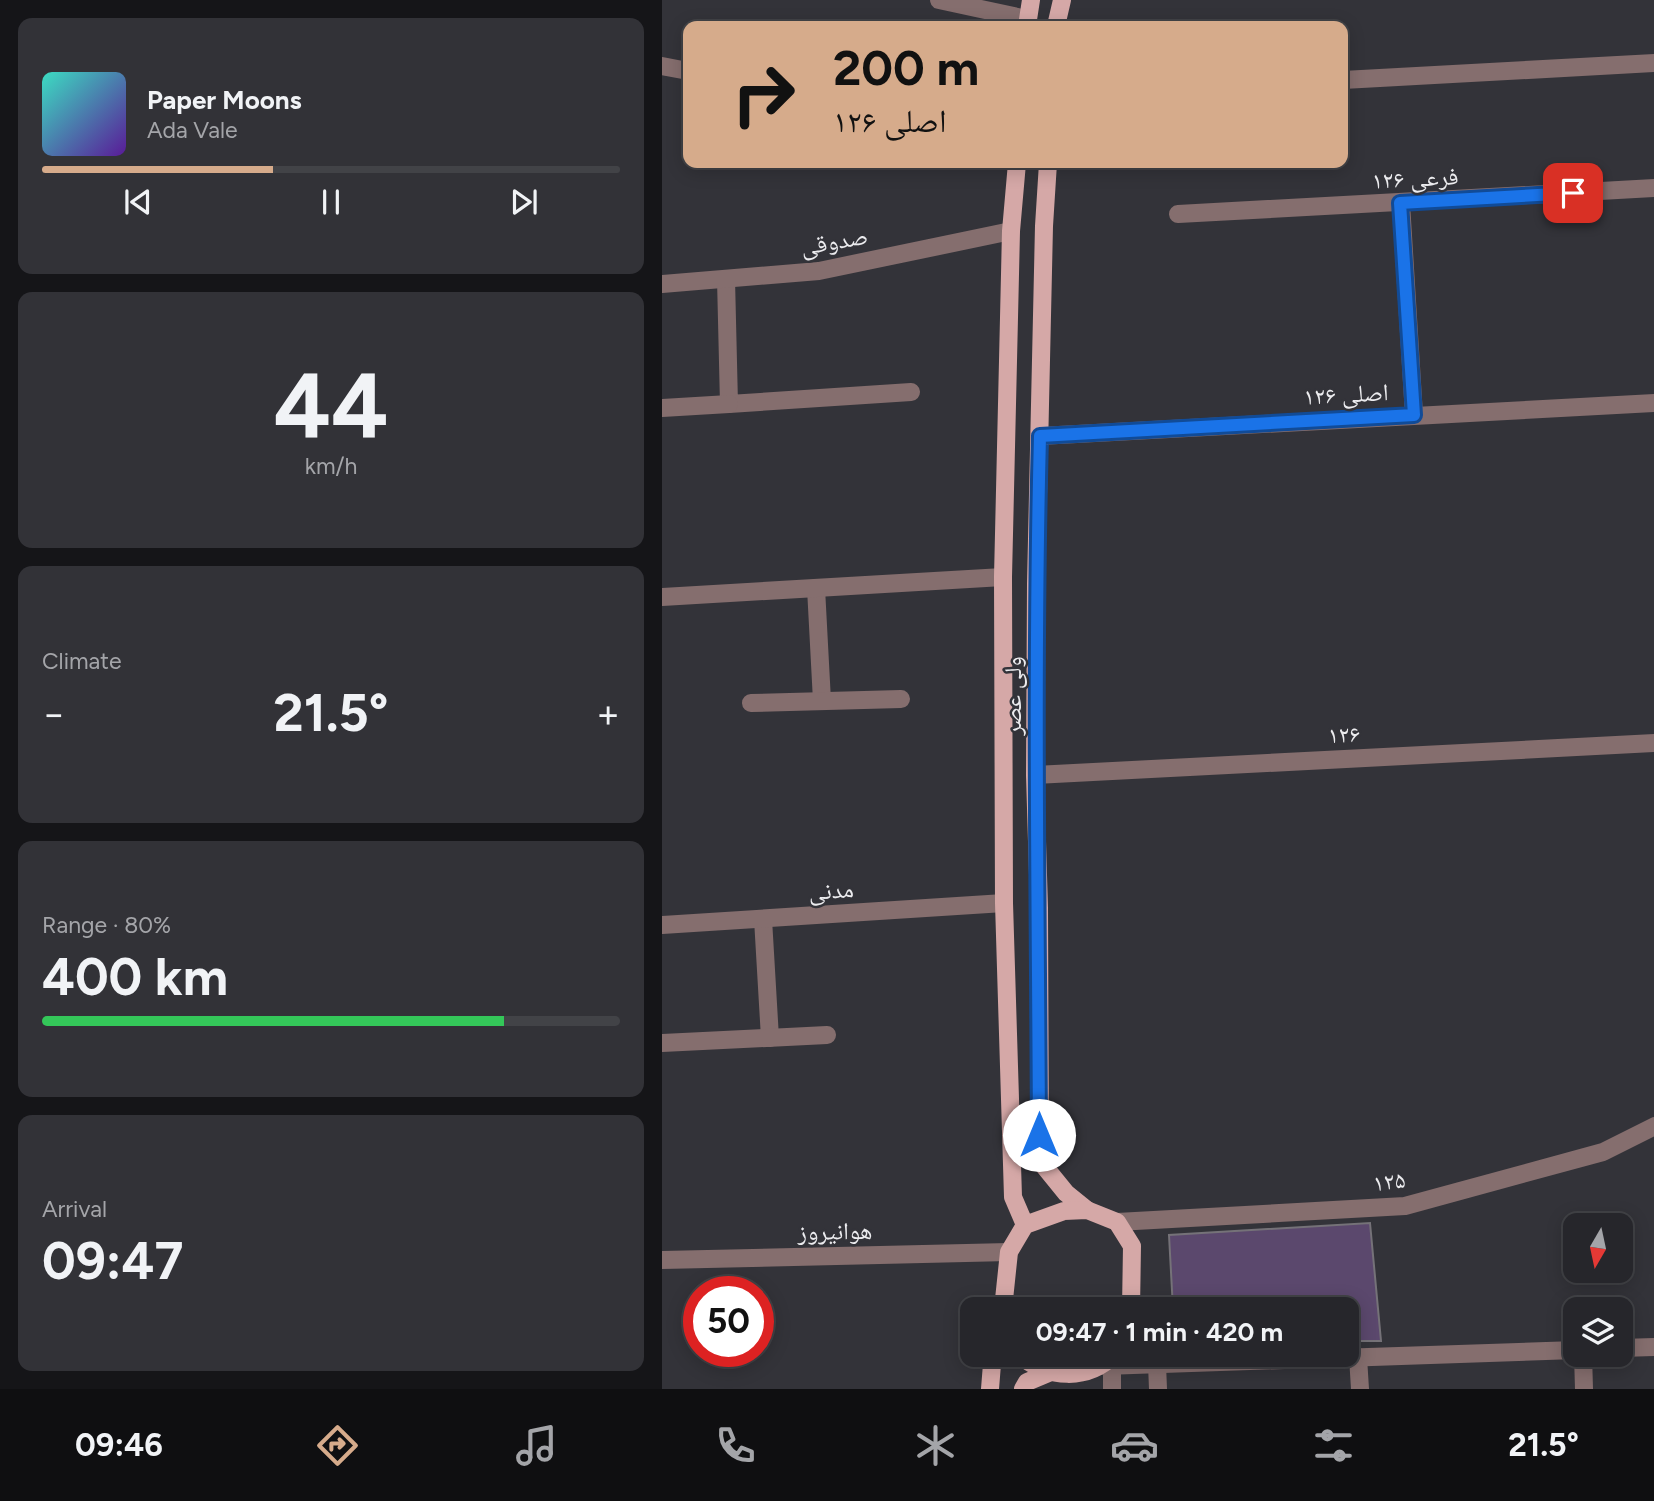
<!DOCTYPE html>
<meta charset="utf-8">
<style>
body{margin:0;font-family:Figtree,"Noto Naskh Arabic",sans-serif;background:#323237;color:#f1f3f6;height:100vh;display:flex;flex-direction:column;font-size:26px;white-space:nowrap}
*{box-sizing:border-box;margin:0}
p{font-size:23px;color:#a4a5a9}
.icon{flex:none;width:38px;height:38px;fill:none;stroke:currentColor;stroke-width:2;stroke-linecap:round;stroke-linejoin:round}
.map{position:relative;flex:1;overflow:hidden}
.sheet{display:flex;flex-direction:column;gap:18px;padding:18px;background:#151518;width:662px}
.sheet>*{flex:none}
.guide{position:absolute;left:21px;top:21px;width:665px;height:147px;border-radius:14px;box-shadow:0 4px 18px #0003,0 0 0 2px #424347;background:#d6ab8b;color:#111;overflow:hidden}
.needle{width:46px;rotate:189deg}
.buttons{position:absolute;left:901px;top:1213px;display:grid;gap:14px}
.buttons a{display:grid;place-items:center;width:70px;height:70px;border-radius:14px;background:#26262b;box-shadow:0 4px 18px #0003,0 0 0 2px #424347;font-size:35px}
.speed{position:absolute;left:21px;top:1276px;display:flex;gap:14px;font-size:35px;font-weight:700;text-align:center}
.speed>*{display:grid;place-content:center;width:91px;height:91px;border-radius:50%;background:#26262b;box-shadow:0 4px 18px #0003,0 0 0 2px #424347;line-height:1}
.speed .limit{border:10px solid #d22;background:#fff;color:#111}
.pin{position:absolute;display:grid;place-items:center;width:60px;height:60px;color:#fff;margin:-30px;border-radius:14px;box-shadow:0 4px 10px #0006}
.me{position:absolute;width:77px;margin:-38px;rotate:0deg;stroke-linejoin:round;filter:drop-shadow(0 0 5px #0008)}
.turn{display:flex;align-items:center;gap:24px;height:147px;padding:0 35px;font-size:32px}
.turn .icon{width:91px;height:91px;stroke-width:2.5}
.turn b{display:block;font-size:49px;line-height:60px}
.big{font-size:52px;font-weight:700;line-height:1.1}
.sheet .widget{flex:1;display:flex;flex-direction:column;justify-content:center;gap:10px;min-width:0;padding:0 24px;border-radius:14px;background:#323237}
.sheet .dial{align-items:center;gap:0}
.dial b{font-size:91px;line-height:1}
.song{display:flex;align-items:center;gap:21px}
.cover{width:84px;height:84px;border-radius:10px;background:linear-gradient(135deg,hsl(170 70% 55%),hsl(270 70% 35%))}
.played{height:7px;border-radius:4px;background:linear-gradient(90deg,#d6ab8b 40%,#424347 40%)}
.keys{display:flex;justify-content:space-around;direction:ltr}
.heat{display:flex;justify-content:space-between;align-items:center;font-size:38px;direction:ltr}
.charge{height:10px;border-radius:5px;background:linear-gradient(90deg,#34c759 80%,#424347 0)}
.trip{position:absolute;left:298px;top:1297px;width:399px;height:70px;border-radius:14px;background:#26262b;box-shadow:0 4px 18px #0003,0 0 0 2px #424347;font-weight:700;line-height:70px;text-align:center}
.dock{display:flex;height:112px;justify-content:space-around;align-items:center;background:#0f0f11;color:#a4a5a9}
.dock .icon{width:49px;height:49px}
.dock .current{color:#d6ab8b}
.dock b{font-size:32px;color:#f1f3f6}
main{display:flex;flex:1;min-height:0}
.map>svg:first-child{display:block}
</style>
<main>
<section class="sheet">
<div class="widget">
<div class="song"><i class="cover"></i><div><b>Paper Moons</b><p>Ada Vale</p></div></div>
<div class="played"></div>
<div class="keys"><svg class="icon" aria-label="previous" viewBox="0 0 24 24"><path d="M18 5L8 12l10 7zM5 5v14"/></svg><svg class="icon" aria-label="pause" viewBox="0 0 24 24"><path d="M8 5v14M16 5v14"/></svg><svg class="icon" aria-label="next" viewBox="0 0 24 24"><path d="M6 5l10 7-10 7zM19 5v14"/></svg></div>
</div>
<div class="widget dial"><b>44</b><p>km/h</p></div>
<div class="widget"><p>Climate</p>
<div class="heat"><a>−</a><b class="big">21.5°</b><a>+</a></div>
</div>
<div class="widget"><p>Range · 80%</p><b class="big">400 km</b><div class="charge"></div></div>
<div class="widget"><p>Arrival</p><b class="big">09:47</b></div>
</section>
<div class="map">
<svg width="993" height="1389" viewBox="0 0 993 1389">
<rect width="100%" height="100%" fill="#333339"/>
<path fill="#5b486d" stroke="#757278" stroke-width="2" d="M708 1223 719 1341H684V1309H511L507 1235Z"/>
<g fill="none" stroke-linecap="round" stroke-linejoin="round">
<g stroke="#856e6e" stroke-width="18">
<path d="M277 0 365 19"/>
<path d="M0 66 26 71"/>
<path d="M681 80 993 63"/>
<path d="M739 203 752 415"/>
<path d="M516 214 993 188"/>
<path d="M64 279 67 404 249 392"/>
<path d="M0 284 157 271 349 231"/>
<path d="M0 408 67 404"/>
<path d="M378 436 993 403"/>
<path d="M154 588 160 701"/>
<path d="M0 597 341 577"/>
<path d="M89 703 239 699"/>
<path d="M373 775 993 743"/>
<path d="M101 919 108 1038"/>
<path d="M0 925 342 903"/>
<path d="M0 1043 165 1035"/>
<path d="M455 1222 743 1206 941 1152 993 1126"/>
<path d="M0 1260 347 1252"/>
<path d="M959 1348 993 1347"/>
<path d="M921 1354 922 1389"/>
<path d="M696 1357 698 1389"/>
<path d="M495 1364 496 1389"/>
<path d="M442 1366 914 1350"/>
<path d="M450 1366V1389"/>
</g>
<g stroke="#d5a8a7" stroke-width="18">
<path d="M365 26 369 0"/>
<path d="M394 26 400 0"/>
<path d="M355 163 349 231 341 577 342 903 351 1197 363 1225"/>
<path d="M386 163 382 226 374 584 373 775 377 908 378 1161 404 1193 425 1210"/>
<path d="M341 1309 347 1252 363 1225 402 1211 425 1210 455 1222 470 1246 469 1309"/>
<path d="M356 1354C386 1379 425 1382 453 1354"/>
<path d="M328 1389 330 1364 333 1354"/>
<path d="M361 1389 365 1382 389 1372"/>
</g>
</g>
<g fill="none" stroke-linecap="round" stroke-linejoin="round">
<g stroke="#114b97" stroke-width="18">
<path id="route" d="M377 1135C376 902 372 669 378 436L752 415 738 203 911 193"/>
</g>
<use href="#route" stroke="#1a73e8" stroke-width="12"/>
</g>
<g text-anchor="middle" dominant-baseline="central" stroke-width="5" stroke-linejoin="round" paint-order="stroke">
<g font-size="24" fill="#ececef" stroke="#333339">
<text transform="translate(753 178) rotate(-3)">۱۲۶ فرعی</text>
<text transform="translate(172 241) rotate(-10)">صدوقی</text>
<text transform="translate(684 394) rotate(-3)">۱۲۶ اصلی</text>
<text transform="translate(350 696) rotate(-90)">ولی عصر</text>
<text transform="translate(682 734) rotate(-3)">۱۲۶</text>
<text transform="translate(169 890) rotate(-4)">مدنی</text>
<text transform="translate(727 1181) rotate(-7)">۱۲۵</text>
<text transform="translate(173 1231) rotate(-1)">هوانیروز</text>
</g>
</g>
</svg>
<div class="buttons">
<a><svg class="needle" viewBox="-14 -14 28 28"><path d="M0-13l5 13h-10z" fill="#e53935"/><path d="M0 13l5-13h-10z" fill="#a4a5a9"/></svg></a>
<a><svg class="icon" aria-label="layers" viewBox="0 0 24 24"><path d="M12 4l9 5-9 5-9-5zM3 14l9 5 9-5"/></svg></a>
</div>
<div class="speed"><div class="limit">50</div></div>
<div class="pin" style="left:911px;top:193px;background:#d93025"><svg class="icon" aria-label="arrive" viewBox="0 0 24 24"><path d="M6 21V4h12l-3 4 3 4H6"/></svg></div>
<svg class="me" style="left:377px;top:1135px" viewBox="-20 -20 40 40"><circle r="19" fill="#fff"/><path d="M0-13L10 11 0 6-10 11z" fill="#1a73e8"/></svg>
<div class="trip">09:47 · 1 min · 420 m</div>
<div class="guide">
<div class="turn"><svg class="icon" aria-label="right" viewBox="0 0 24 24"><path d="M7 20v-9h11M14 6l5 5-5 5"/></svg><div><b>200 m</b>۱۲۶ اصلی</div></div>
</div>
</div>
</main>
<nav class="dock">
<b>09:46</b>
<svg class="icon current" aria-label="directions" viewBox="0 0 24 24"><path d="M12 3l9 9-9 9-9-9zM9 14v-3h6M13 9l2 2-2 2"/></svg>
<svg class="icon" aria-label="music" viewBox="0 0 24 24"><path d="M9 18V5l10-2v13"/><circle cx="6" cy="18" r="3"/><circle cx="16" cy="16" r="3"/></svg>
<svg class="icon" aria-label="phone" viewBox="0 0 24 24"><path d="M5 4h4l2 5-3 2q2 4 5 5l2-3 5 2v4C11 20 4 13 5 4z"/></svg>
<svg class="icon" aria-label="climate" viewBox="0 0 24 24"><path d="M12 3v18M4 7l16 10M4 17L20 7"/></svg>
<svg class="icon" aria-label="car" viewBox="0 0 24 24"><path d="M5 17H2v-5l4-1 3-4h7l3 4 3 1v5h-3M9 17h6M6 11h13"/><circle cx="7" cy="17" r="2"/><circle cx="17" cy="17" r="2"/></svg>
<svg class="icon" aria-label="filters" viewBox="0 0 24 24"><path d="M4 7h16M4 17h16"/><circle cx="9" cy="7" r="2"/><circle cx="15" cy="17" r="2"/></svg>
<b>21.5°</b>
</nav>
